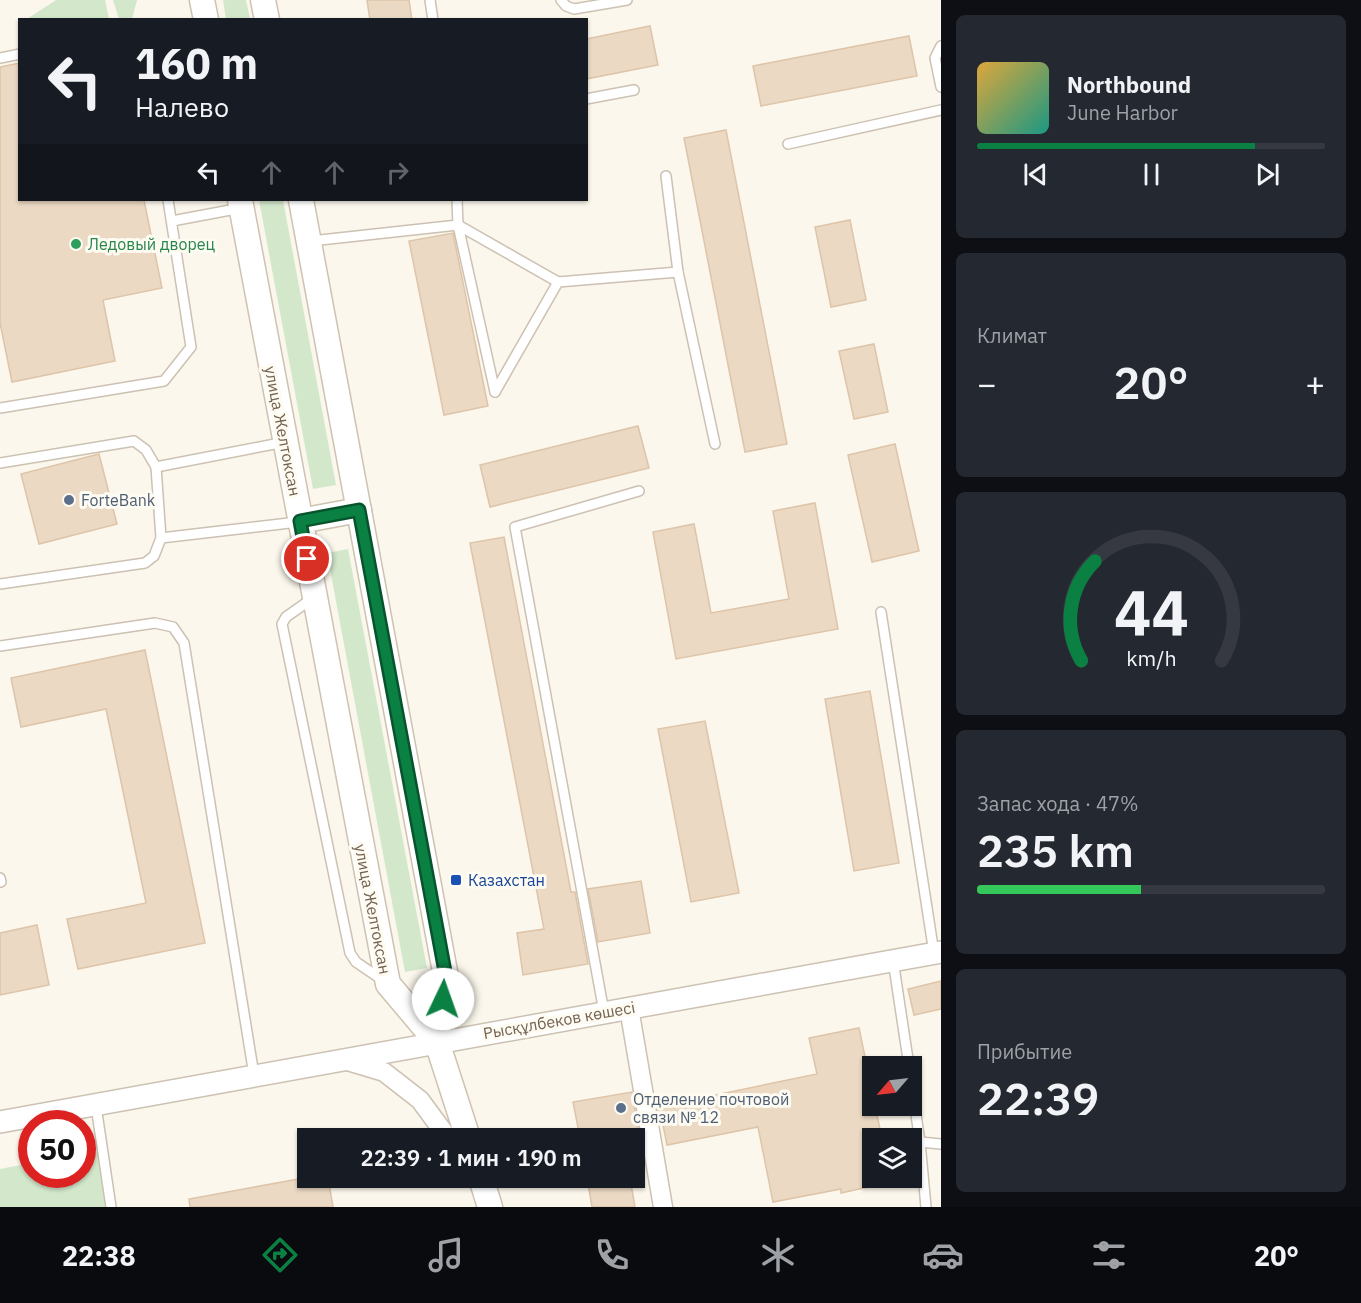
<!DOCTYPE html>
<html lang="ru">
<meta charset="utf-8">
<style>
body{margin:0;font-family:"IBM Plex Sans",sans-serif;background:#242831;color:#f1f3f6;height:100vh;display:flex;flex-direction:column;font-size:22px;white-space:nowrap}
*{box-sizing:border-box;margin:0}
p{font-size:20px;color:#9ea1a6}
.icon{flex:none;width:33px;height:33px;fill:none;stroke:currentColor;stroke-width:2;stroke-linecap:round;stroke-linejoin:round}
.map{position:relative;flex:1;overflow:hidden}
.side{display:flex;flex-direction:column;gap:15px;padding:15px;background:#0d0f14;width:420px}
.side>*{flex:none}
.hud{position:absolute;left:18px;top:18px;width:570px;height:183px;border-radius:0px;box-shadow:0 2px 4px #0004;background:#171b24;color:#f1f3f6;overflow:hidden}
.needle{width:39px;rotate:242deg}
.fabs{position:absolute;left:862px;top:1056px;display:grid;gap:12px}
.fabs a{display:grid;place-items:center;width:60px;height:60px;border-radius:0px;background:#171b24;box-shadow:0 2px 4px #0004;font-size:30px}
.speed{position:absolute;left:18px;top:1110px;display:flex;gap:12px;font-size:30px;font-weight:700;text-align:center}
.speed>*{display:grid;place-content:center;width:78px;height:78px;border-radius:50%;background:#171b24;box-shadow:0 2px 4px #0004;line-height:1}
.speed .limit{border:9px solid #d22;background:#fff;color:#111}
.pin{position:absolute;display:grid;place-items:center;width:51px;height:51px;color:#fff;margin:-26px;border:3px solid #fff;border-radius:50%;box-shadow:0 2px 6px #0007}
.me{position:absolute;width:66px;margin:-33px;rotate:3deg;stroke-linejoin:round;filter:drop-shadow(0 0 4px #0008)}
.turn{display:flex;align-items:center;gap:21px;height:126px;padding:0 18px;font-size:27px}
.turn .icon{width:78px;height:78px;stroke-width:2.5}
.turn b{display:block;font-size:42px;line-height:51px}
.lanes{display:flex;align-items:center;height:57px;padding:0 18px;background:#0003;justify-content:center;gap:30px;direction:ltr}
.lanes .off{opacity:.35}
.big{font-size:45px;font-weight:600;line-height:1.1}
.side .tile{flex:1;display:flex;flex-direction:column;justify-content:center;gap:9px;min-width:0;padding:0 21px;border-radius:9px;background:#242831}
.side .dial{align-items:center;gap:0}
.dial svg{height:156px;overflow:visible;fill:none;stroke:#363941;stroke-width:7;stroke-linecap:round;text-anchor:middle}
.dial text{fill:#f1f3f6;stroke:none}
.song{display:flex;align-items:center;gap:18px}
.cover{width:72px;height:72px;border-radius:9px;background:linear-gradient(135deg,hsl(40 70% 55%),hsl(170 70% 35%))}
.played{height:6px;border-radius:3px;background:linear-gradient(90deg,#0b8043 80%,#363941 80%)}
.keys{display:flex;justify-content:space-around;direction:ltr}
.heat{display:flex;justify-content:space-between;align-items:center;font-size:33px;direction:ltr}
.charge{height:9px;border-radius:4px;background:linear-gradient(90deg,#34c759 47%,#363941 0)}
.trip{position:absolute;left:297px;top:1128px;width:348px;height:60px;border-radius:0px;background:#171b24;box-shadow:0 2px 4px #0004;font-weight:600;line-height:60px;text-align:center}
.tabs{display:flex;height:96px;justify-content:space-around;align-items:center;background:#090b0e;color:#9ea1a6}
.tabs .icon{width:42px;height:42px}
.tabs .current{color:#0b8043}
.tabs b{font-size:27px;color:#f1f3f6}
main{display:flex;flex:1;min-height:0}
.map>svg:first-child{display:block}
</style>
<main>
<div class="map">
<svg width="941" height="1207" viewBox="0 0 941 1207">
<rect width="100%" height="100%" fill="#fbf7ec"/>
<g fill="#d3e8cb">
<path d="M56 0H105L109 19H27Z"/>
<path d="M113 0H137L132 19H119Z"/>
<path d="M223 0H246L250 19H226Z"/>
<path d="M259 200H283L336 485 313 489Z"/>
<path d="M348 549 427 968 405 972 327 553Z"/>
<path d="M101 1151 111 1207H0V1169L31 1163 32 1174H82L83 1154Z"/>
</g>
<g fill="#ebd9c4" stroke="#dec4a8" stroke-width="1.5">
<path d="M367 0H409L412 20H370Z"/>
<path d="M650 26 658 65 586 79V39Z"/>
<path d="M909 36 917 76 761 106 753 66Z"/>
<path d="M20 63V200H144L162 288 103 300 115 361 12 382 0 323V67Z"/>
<path d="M726 130 787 444 745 452 684 138Z"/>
<path d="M850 220 866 300 831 307 815 227Z"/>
<path d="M453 233 488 406 444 415 409 241Z"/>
<path d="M874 344 888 412 854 419 839 351Z"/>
<path d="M638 426 649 468 490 507 480 465Z"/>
<path d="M895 444 919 551 872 562 848 455Z"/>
<path d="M99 454 117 524 39 544 21 474Z"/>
<path d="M815 503 838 629 676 659 653 532 694 524 711 613 789 599 773 511Z"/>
<path d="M504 537 571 892H575L588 964 523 975 517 933 544 929 470 543Z"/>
<path d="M145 650 205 943 78 969 67 919 146 903 106 709 21 727 11 678Z"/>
<path d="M870 691 899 863 854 871 825 699Z"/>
<path d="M705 721 739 893 691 902 658 729Z"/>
<path d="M641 881 650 933 598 942 588 889Z"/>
<path d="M37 925 49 985 0 995V933Z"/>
<path d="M941 981V1009L914 1015 908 989Z"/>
<path d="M859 1028 873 1095V1106H875L882 1138H873V1186L841 1193V1189L773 1202 758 1127 667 1145 663 1125H660L657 1107 817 1074 809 1038Z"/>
<path d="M632 1092 638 1129 621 1131 623 1138H580L573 1102Z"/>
<path d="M304 1178H328L333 1207H190L189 1199Z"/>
<path d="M587 1178H630L635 1207H592Z"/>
</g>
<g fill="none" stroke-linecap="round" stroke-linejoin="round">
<g stroke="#ccc1b2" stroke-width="12">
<g id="service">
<path d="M430 0 433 20"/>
<path d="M561 0 566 6 574 9 627 0"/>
<path d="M941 46 935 58 941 87"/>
<path d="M0 58 20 54"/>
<path d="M586 99 634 90"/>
<path d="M788 144 941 110"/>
<path d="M666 176 678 272 715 444"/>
<path d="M457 200 458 225 495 392"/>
<path d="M172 221 241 208"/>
<path d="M311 241 458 225 558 282 678 272"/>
<path d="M495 392 558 282"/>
<path d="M0 408 164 381 191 347 168 200"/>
<path d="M0 463 134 441 146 450 156 467 285 442"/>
<path d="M156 467 161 538"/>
<path d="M0 584 145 563 154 556 161 538 298 522"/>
<path d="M313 598 286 617 282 624 350 953 356 962 384 981"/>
<path d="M881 612 934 953"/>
<path d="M0 646 155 623 173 627 184 643 254 1075"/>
<path d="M0 878 1 882"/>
<path d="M893 960 909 1066"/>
<path d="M604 1012 515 527 639 491"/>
<path d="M912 1087 920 1142 926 1207"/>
<path d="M96 1106 111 1207"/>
<path d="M920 1142 941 1144"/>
</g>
</g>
<g stroke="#ccc1b2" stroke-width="21">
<g id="minor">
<path d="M629 1008 663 1207"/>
<path d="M344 1060 384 1072 420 1100 448 1138"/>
</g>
</g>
<g stroke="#ccc1b2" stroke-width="24">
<path id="tertiary" d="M0 1122 941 952"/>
</g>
<g stroke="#cec2b0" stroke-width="27">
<g id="secondary">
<path d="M202 0 206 20"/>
<path d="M263 0 267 20"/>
<path d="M240 200 388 984 437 1042 468 1138"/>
<path d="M301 200 446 977 437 1042"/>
<path d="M300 521 359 510"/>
<path d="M481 1178 490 1207"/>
</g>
</g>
<use href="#service" stroke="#fff" stroke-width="9"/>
<use href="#minor" stroke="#fff" stroke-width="18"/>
<use href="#tertiary" stroke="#fff" stroke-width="21"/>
<use href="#secondary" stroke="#fff" stroke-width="24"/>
</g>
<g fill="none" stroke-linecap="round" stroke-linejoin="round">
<g stroke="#07532c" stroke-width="15">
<path id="route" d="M307 559 300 521 359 510 446 977 443 999"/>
</g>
<use href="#route" stroke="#0b8043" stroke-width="10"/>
</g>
<circle fill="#2e9e5b" stroke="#fdfbf2" stroke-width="2" cx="76" cy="244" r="6"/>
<g fill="#5c6f8a" stroke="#fdfbf2" stroke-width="2">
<circle cx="69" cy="500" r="6"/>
<circle cx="621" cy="1108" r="6"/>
</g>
<rect fill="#1a4fb4" stroke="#fdfbf2" stroke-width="2" x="450" y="874" width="12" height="12" rx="3"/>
<g text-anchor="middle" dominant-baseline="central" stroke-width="6" stroke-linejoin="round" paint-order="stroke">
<g font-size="16" fill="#27864d" stroke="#fdfbf2" text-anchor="start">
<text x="88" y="244">Ледовый дворец</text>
</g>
<g font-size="16" fill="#746251" stroke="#fdfbf2">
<text transform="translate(283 431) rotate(79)">улица Желтоксан</text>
<text transform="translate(373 909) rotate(79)">улица Желтоксан</text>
<text transform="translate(559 1020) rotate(-10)">Рысқұлбеков көшесі</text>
</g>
<g font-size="16" fill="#4e5e75" stroke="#fdfbf2" text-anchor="start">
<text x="81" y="500">ForteBank</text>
<text x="633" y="1099">Отделение почтовой<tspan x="633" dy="18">связи № 12</tspan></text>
</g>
<g font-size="16" fill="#164399" stroke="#fdfbf2" text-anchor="start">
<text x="468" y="880">Казахстан</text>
</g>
</g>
</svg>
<div class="fabs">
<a><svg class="needle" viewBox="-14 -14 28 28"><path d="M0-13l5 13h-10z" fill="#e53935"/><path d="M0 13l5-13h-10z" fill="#9ea1a6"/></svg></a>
<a><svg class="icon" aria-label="layers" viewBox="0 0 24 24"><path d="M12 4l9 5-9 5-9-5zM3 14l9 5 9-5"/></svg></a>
</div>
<div class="speed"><div class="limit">50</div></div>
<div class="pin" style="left:307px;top:559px;background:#d93025"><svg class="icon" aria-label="arrive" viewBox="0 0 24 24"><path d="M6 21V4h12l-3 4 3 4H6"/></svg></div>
<svg class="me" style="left:443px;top:999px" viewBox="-20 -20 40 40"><circle r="19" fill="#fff"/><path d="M0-13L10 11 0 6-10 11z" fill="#0b8043"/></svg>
<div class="trip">22:39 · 1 мин · 190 m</div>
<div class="hud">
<div class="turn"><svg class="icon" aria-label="left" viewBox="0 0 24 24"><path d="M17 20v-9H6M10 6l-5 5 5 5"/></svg><div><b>160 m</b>Налево</div></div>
<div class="lanes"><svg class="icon" aria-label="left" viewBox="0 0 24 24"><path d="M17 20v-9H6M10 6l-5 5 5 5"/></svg><svg class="icon off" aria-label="ahead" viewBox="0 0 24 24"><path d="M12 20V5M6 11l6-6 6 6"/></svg><svg class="icon off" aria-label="ahead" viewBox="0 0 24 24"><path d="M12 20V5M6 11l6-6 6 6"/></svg><svg class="icon off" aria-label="right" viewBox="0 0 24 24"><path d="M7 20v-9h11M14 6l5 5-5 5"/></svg></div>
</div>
</div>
<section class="side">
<div class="tile">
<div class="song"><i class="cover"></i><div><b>Northbound</b><p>June Harbor</p></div></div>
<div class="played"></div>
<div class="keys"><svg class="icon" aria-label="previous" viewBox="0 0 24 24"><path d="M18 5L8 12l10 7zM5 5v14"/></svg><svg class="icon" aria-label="pause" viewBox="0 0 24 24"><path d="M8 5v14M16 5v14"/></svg><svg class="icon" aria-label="next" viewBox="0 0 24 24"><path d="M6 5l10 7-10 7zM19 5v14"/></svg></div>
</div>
<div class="tile"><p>Климат</p>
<div class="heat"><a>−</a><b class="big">20°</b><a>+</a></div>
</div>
<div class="tile dial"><svg viewBox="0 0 100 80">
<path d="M14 69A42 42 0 1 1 86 69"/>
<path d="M14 69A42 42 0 0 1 21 18" stroke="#0b8043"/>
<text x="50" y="56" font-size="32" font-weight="700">44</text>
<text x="50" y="72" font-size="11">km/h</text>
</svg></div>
<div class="tile"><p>Запас хода · 47%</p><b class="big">235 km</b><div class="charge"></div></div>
<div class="tile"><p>Прибытие</p><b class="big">22:39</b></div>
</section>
</main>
<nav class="tabs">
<b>22:38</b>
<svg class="icon current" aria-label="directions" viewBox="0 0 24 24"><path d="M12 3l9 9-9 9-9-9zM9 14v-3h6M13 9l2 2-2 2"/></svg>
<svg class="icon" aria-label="music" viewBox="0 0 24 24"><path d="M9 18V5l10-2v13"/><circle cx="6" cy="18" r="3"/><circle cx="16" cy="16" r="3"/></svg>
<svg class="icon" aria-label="phone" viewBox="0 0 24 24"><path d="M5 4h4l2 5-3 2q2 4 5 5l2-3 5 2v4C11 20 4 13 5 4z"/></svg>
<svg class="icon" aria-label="climate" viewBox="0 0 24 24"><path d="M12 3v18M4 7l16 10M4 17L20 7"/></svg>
<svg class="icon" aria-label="car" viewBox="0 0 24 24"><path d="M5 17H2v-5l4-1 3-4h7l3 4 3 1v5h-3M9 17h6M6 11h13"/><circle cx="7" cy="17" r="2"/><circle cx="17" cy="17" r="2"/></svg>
<svg class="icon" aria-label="filters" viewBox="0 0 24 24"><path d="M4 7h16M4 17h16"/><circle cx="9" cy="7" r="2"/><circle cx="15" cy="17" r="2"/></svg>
<b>20°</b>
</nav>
